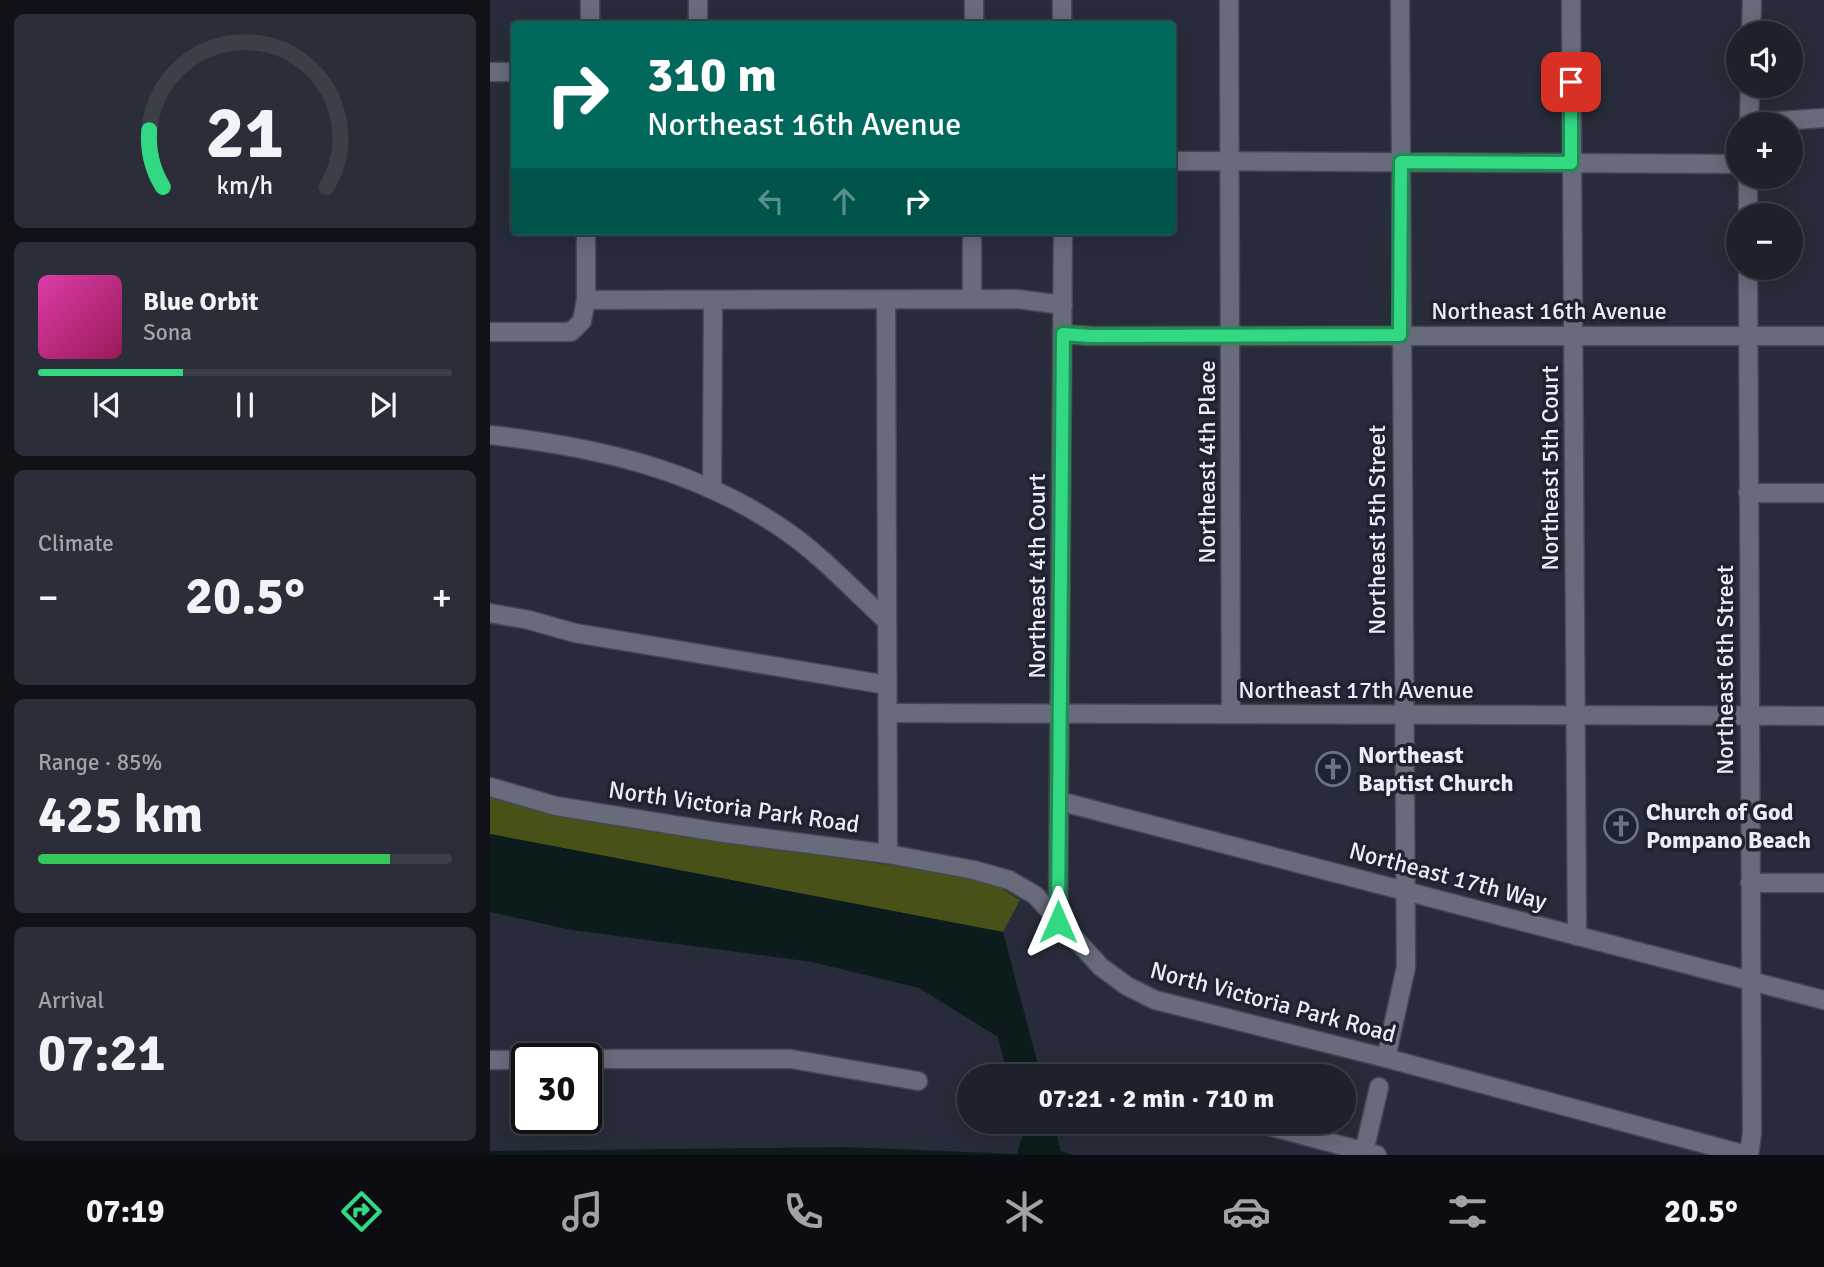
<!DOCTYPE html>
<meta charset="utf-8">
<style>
body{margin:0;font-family:Signika,sans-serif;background:#2b2e38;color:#f1f3f6;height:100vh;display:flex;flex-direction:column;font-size:26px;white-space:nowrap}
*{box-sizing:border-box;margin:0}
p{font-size:23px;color:#a1a3a9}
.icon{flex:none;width:38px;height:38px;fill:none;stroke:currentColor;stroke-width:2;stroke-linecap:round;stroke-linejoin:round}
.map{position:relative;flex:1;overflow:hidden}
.details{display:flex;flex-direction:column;gap:14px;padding:14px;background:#101218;width:490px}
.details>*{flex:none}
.top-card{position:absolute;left:21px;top:21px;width:665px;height:214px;border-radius:7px;box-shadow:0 4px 18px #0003,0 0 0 2px #3c3e48;background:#00695c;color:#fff;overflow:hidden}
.buttons{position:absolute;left:1236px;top:21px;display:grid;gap:14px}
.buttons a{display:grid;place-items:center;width:77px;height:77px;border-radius:50%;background:#1e212c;box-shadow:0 4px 18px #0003,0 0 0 2px #3c3e48;font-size:35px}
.speed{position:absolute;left:21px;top:1043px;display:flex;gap:14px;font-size:35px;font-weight:700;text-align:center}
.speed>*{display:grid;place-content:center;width:91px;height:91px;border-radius:50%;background:#1e212c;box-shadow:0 4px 18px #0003,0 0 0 2px #3c3e48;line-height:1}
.speed .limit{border:4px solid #111;border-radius:10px;background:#fff;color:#111}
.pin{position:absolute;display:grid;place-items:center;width:60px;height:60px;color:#fff;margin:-30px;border-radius:14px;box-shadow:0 4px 10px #0006}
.me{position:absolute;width:77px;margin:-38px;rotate:0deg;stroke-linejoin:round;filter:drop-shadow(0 0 5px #0008)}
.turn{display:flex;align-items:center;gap:24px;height:147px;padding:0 21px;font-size:32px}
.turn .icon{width:91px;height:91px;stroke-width:2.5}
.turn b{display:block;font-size:49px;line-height:60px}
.lanes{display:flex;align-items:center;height:66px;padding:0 21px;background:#0003;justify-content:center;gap:35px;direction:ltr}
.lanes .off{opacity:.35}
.big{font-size:52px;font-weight:800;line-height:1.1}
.details .card{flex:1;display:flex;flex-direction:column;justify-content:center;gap:10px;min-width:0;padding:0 24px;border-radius:10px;background:#2b2e38}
.details .dial{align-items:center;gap:0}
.dial svg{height:182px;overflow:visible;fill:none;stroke:#3c3e48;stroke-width:7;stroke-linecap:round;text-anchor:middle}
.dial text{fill:#f1f3f6;stroke:none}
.song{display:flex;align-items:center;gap:21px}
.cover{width:84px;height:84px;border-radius:10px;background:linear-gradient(135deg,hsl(320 70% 55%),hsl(330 70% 35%))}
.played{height:7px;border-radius:4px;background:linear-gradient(90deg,#32d882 35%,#3c3e48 35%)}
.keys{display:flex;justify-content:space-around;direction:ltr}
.heat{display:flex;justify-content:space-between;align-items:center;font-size:38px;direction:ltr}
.charge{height:10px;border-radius:5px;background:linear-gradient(90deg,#34c759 85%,#3c3e48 0)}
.trip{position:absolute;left:467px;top:1064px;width:399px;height:70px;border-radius:35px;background:#1e212c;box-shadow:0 4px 18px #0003,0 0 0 2px #3c3e48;font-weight:800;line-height:70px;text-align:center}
.tabs{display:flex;height:112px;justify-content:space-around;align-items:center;background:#0c0d12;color:#a1a3a9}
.tabs .icon{width:49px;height:49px}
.tabs .selected{color:#32d882}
.tabs b{font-size:32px;color:#f1f3f6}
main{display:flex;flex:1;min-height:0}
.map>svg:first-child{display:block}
</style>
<main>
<section class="details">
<div class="card dial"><svg viewBox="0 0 100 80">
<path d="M14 69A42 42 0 1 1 86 69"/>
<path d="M14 69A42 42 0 0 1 8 44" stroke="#32d882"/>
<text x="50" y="56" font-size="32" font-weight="700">21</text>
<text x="50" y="72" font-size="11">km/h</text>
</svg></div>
<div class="card">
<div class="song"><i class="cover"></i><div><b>Blue Orbit</b><p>Sona</p></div></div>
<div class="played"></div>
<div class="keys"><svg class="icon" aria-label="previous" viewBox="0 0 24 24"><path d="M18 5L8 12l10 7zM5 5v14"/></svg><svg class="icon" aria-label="pause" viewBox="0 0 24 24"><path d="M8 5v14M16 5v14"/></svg><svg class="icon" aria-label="next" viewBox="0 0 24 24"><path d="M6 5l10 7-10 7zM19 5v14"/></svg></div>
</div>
<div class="card"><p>Climate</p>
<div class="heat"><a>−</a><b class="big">20.5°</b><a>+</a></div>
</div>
<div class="card"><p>Range · 85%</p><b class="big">425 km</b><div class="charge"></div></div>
<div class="card"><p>Arrival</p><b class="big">07:21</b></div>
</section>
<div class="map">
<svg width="1334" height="1155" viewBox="0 0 1334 1155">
<rect width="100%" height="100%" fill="#282c3a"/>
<path fill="#485118" d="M0 796 76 816 484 878 508 886 530 900 513 932 0 834Z"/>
<g fill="#0c1c1c">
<path d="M0 834 513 932 551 1076H518L508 1037 429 988 322 962 82 930 0 912Z"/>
<path d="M529 1122H563L571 1151 584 1155H0V1151L355 1147 527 1154 532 1137Z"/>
</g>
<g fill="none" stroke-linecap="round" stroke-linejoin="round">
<g stroke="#454854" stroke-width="21">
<g id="minor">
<path d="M100 0V24"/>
<path d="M208 0V24"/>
<path d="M739 0 741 714"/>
<path d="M1081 0 1087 936"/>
<path d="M484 24V0"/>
<path d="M572 24V0"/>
<path d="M1261 33 1262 0"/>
<path d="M0 72H24"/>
<path d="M1259 123 1334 118"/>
<path d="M1259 124 1260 86"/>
<path d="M682 161 1248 164"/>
<path d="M1258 215V177"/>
<path d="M1258 268 1262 1133 1259 1155"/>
<path d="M482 299V231"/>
<path d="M96 300V231"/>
<path d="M396 300 398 854"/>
<path d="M0 332H81L92 321 96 300 527 299 573 305"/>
<path d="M573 334 601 336H1334"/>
<path d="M0 435C106 447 207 469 296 531 332 556 364 591 396 620"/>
<path d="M222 488 223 300"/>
<path d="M1258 493H1334"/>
<path d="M0 613 39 620 85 633 397 685"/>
<path d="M398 713 1334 716"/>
<path d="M0 787 66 806 234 833 398 854 484 870 519 880 545 895 611 967 637 986 665 1000 896 1058 1256 1155"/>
<path d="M569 801 1334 1000"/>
<path d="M1260 883H1334"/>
<path d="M568 922 573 231"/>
<path d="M896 1058 916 967 910 0"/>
<path d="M96 1059H301L428 1081"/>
<path d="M0 1060H37"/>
<path d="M764 1122 887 1155"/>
<path d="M874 1152 889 1087"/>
</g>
</g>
<use href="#minor" stroke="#676b7c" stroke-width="18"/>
</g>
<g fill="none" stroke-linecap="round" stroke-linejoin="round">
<g stroke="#208c54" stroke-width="18">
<path id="route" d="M568 922 573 334 601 336 910 335 911 162 1081 163V82"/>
</g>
<use href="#route" stroke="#32d882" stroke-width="12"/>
</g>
<defs>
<g id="church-ring" transform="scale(1.75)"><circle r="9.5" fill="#1f2230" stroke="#6b7280" stroke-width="1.5"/><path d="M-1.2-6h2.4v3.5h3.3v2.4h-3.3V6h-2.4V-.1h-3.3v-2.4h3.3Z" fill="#6b7280"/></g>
</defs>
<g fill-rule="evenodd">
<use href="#church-ring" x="843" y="769"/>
<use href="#church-ring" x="1131" y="826"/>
</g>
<g text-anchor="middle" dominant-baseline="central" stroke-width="7" stroke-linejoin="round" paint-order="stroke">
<g font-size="24" fill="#eaecf6" stroke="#1f2230">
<text x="1059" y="311">Northeast 16th Avenue</text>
<text transform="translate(717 462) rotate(-90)">Northeast 4th Place</text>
<text transform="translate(1060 468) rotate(-90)">Northeast 5th Court</text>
<text transform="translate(887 530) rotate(-90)">Northeast 5th Street</text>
<text transform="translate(547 576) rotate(-90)">Northeast 4th Court</text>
<text transform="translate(1235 670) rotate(-90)">Northeast 6th Street</text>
<text x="866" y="690">Northeast 17th Avenue</text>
<text transform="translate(244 807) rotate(8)">North Victoria Park Road</text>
<text transform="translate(958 876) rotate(15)">Northeast 17th Way</text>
<text transform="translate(783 1002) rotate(15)">North Victoria Park Road</text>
</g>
<g font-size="24" font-weight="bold" fill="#eaecf6" stroke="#1f2230" text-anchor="start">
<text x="868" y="755">Northeast<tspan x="868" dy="28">Baptist Church</tspan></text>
<text x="1156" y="812">Church of God<tspan x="1156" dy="28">Pompano Beach</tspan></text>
</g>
</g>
</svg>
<div class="buttons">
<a><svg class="icon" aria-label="sound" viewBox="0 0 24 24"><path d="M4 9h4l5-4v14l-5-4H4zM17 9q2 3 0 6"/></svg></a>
<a>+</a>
<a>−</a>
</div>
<div class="speed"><div class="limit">30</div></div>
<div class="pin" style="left:1081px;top:82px;background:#d93025"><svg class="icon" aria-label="arrive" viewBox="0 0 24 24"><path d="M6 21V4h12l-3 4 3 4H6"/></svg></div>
<svg class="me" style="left:568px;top:922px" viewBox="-20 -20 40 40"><path d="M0-17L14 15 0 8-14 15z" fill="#32d882" stroke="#fff" stroke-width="4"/></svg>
<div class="trip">07:21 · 2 min · 710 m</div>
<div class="top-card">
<div class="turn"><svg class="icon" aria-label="right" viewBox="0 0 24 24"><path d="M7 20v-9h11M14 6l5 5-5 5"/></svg><div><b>310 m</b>Northeast 16th Avenue</div></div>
<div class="lanes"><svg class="icon off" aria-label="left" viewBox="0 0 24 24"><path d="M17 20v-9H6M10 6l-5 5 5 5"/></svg><svg class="icon off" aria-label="ahead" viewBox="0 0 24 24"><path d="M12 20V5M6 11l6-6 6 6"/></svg><svg class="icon" aria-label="right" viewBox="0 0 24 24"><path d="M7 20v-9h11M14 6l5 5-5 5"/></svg></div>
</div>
</div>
</main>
<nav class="tabs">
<b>07:19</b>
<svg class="icon selected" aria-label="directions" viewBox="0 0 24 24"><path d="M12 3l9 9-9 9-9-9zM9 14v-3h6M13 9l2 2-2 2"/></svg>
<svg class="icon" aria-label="music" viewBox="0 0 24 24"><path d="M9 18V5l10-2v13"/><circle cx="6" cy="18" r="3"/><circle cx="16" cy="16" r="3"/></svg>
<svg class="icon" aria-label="phone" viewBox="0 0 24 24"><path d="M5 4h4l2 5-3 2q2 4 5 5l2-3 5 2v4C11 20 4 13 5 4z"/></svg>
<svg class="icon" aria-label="climate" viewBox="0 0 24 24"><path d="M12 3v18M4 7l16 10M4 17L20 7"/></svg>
<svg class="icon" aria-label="car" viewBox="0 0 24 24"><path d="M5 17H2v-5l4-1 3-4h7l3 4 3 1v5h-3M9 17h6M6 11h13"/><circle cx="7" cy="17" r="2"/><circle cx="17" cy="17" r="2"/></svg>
<svg class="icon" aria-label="filters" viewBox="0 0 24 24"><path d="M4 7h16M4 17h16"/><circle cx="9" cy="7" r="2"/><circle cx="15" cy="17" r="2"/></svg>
<b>20.5°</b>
</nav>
